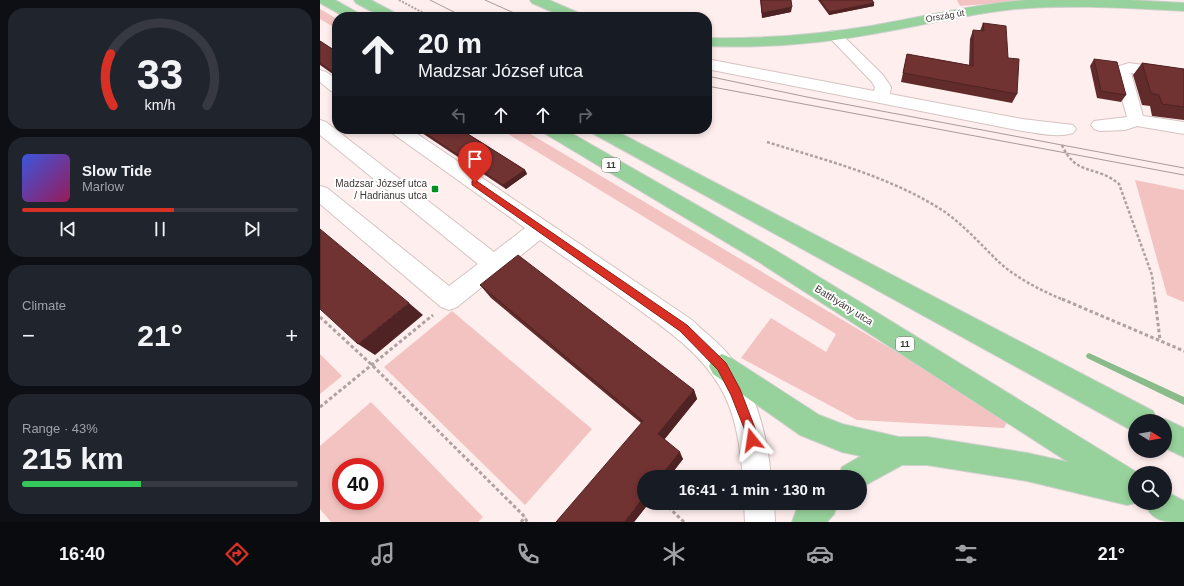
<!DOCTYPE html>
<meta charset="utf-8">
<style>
body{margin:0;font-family:Helvetica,sans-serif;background:#20242c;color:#f1f3f6;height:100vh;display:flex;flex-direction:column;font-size:15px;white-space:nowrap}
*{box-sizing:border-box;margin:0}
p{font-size:13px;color:#9ea1a6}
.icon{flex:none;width:22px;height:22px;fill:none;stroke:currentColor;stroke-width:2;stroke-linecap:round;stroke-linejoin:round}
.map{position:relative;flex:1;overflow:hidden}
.drawer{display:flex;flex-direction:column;gap:8px;padding:8px;background:#0d0f14;width:320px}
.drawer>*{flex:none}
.hud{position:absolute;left:12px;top:12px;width:380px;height:122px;border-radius:16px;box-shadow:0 2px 6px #0003;background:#171b24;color:#f1f3f6;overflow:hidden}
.needle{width:26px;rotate:101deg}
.fabs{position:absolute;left:808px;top:414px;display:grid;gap:8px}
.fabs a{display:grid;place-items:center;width:44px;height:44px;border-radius:50%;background:#171b24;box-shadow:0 2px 6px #0003;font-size:20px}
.speed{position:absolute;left:12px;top:458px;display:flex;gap:8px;font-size:20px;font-weight:700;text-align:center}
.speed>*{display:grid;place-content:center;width:52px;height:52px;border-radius:50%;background:#171b24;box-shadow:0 2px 6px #0003;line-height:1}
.speed .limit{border:6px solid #d22;background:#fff;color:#111}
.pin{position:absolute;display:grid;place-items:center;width:34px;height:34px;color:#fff;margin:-41px -17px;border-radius:50% 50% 50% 0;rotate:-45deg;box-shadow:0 0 4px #0007}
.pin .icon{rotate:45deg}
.me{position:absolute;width:44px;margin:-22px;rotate:345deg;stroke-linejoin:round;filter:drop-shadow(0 0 3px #0008)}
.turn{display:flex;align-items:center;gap:14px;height:84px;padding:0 20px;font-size:18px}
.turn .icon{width:52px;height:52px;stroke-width:2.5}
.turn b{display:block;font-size:28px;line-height:34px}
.lanes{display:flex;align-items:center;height:38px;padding:0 20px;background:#0003;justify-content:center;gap:20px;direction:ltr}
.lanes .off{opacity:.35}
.big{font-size:30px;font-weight:700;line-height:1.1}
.drawer .widget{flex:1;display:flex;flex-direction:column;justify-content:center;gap:6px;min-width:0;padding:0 14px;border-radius:16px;background:#20242c}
.drawer .dial{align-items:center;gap:0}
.dial svg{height:104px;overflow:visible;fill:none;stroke:#363941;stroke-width:7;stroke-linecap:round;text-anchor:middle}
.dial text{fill:#f1f3f6;stroke:none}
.song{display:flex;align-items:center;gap:12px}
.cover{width:48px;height:48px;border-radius:6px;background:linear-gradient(135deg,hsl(230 70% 55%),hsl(330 70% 35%))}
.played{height:4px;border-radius:2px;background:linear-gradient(90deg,#d93025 55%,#363941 55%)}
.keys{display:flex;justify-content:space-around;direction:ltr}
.heat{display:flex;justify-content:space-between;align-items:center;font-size:22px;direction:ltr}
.charge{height:6px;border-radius:3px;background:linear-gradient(90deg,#34c759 43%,#363941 0)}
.trip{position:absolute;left:317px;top:470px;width:230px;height:40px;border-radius:20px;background:#171b24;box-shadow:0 2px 6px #0003;font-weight:700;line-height:40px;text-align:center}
.dock{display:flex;height:64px;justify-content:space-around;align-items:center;background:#090b0e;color:#9ea1a6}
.dock .icon{width:28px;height:28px}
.dock .on{color:#d93025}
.dock b{font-size:18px;color:#f1f3f6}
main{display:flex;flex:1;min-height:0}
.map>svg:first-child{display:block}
</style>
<main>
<section class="drawer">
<div class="widget dial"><svg viewBox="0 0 100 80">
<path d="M14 69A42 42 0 1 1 86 69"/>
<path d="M14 69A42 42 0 0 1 12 29" stroke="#d93025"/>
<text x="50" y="56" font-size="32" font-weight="700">33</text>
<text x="50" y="72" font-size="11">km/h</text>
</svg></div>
<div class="widget">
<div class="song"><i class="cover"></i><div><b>Slow Tide</b><p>Marlow</p></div></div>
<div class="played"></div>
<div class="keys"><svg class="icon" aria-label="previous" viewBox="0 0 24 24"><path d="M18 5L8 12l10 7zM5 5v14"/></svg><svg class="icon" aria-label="pause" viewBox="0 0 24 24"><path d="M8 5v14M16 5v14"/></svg><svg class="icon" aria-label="next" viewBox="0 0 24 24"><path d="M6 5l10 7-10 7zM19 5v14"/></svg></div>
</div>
<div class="widget"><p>Climate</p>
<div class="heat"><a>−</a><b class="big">21°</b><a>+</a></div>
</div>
<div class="widget"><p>Range · 43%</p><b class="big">215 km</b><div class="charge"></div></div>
</section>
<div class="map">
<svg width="864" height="522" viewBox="0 0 864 522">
<rect width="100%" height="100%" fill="#feeeed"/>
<g fill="#f2c3c1" fill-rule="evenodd">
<path d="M637 0H718L640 6Z"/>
<path d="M0 9 17 19V29L0 19Z"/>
<path d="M180 129H202L689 419 684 428 537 420 421 358 451 318 506 352 516 334Z"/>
<path d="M815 180 864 190V302L847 295Z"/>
<path d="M132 311 272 429 205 505 64 367Z"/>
<path d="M0 354 22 376 0 394Z"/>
<path d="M51 402 163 517 158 522H11L0 509V446ZM21 467H55V501H21Z"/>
</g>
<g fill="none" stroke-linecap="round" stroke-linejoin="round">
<path fill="#89bc8a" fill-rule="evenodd" d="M769 353 864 397V405L767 358 766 356 767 354Z"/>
<g stroke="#d6c3c2" stroke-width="2">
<g id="minor">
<path d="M514 31 519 32 563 75 571 87 570 94 702 119 753 125 756 129 753 133C737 138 719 133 702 131L387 69V59L554 91 555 87 551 81 507 35 509 32Z"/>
<path d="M809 63 864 71V81L811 73 823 116 864 122V134L817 126 805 130 780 131 774 129 771 125 774 121 807 117 794 70 796 67Z"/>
<path d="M0 70 6 72 17 79V92L11 91 0 82Z"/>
<path d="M0 120 6 122 174 252 205 228 72 133 69 129H90L372 320C383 331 397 341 408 354 435 388 447 434 451 477H423C420 446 416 414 400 387 378 349 341 326 307 301 278 281 249 260 220 240L137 307 129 310 121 307 0 204V186L7 188 129 286 158 264 0 135Z"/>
<path d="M424 503H454L455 522H425Z"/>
</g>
</g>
<g stroke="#d1cfcf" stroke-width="2">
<g id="major">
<path d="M0 0H15L40 14 42 17H25L0 3Z"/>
<path d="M34 0H51L77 14 79 17H62L36 3Z"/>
<path d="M210 0H229L261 14 263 17H244L212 3Z"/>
<path d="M708 0H809L864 3V11C808 8 751 4 695 9 647 14 600 26 552 34 498 44 442 48 387 46V38C442 39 497 35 551 26 603 17 655 4 708 0Z"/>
<path d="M221 129H244L455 250 818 473H815V503L807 505 707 481 607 465H582L540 488V477H518L522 467 541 456 522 452 480 435 393 374 389 366 393 358 402 354 411 358 499 415 522 424 579 437H607L707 453 748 462 439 262 224 133Z"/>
<path d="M269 129H292L833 411 837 421H815V431H813L272 133Z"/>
<path d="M845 419 864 428V457L845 448V421H841Z"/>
<path d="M845 491 864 501V522C844 522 833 522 824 503H845Z"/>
<path d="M483 503H518L514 514 507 522H472L476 511Z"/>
</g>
</g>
<path stroke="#afa3a2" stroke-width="2" stroke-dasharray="2 1.5" stroke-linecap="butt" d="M79 0 111 17"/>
<g stroke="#afa3a2" stroke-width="2.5" stroke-dasharray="3 2" stroke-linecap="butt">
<path d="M447 142C508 161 572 177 625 212 646 227 663 247 681 264 700 280 722 291 744 300"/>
<path d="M742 145C756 177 775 164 799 184L832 275 835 300"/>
</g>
<g stroke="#afa3a2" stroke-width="3" stroke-dasharray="3.5 2.5" stroke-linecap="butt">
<path d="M742 299 864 351"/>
<path d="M835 299 840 340"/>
<path d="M0 317 52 365 205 517 207 522"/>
<path d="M0 407 113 315"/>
<path d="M344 503 364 522"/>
<path d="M201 522 205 517"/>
</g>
<use href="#minor" fill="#fff" fill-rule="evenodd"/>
<use href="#major" fill="#97d19b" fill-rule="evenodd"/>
<g stroke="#a79b9a" stroke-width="1">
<path d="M110 0 144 17"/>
<path d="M165 0 203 17"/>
<path d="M387 76 487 97 864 168"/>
<path d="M387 86 864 175"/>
</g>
</g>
<g fill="#612b2b">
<path d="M440 0H471V12L442 18Z"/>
<path d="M498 0H552L554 3V6L509 15Z"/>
<path d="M663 23 688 58 697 94 692 103 581 82 587 54 649 65 650 39 653 30 660 31Z"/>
<path d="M0 41 17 52V77L0 65Z"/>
<path d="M774 59 806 95 801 102 777 98 770 66Z"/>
<path d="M822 63 864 69V120L832 116 830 106 822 105 813 75Z"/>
<path d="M96 129H140L205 170 207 174 186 189Z"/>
<path d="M160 285 374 390 377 399 344 440 363 459 349 477H324V503H329L314 522 321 423 171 298Z"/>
</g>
<g fill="#4f2323">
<path d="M554 3V6L509 15V12Z"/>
<path d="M472 7 471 12 442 18V13Z"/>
<path d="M205 170 207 174 186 189 183 185Z"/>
<path d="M89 303 103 315 55 355 38 344Z"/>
<path d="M374 390 377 399 342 442 338 434Z"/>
<path d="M360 452 363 459 349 477H340Z"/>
<path d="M324 497V503H329L314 522H304Z"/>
</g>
<g fill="#713232" stroke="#4f2323">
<path d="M441 0H471L472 7 442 13Z"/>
<path d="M500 0H552L554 3 509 12Z"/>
<path d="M663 23 686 26 688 58 699 59 697 94 583 73 587 54 653 66V30L664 31Z"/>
<path d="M0 41 17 52V75L0 63Z"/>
<path d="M774 59 797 62 806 95 781 91Z"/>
<path d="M822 63 864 69V107L842 104 839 95 831 93Z"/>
<path d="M99 129H140L205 170 183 185Z"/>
<path d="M0 229 89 303 38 344 0 309Z"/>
<path d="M198 255 374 390 338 434 360 452 340 477H324V497L304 522H236L323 421 160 285Z"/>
</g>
<path fill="#d93025" stroke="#8d1f18" d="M155 180 367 325 406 363 420 389 435 428 438 440 436 444 432 446 428 444 424 428 411 395 398 370 360 331 152 185V181Z"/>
<rect fill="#009023" stroke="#fff" stroke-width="1.5" x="111" y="185" width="8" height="8" rx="2"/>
<g text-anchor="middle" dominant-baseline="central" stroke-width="4" stroke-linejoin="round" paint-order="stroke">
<g font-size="9" fill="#3e3636" stroke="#fff">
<text transform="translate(625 16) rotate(-10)">Ország út</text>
</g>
<g fill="#fff" stroke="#787272" stroke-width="1">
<rect x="282" y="158" width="18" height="14" rx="3"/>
<rect x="576" y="337" width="18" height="14" rx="3"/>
</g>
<g font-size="9" font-weight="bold" fill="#3e3636">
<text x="291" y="165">11</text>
<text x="585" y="344">11</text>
</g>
<g font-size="10" fill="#3e3636" stroke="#fff" text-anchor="end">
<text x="107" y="183">Madzsar József utca<tspan x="107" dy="12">/ Hadrianus utca</tspan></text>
</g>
<g font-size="10" fill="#3e3636" stroke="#fff">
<text transform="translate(524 305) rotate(32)">Batthyány utca</text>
</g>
</g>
</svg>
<div class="fabs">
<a><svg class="needle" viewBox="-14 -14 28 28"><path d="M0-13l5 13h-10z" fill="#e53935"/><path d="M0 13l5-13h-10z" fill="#9ea1a6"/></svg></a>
<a><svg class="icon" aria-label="search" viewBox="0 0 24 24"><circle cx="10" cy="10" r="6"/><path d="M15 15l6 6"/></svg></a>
</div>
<div class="speed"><div class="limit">40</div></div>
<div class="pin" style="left:155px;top:183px;background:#d93025"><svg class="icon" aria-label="arrive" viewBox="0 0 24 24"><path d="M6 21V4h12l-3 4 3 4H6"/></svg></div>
<svg class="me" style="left:432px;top:440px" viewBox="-20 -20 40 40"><path d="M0-17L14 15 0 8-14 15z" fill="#d93025" stroke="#fff" stroke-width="4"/></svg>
<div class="trip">16:41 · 1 min · 130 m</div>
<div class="hud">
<div class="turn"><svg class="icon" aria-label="ahead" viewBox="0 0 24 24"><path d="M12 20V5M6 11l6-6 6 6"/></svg><div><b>20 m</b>Madzsar József utca</div></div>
<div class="lanes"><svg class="icon off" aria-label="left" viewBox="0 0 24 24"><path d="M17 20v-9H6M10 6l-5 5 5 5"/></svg><svg class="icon" aria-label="ahead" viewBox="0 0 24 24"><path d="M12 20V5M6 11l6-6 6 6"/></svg><svg class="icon" aria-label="ahead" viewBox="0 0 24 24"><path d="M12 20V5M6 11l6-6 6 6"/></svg><svg class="icon off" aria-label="right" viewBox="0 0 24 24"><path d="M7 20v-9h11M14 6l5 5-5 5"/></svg></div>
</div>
</div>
</main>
<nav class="dock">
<b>16:40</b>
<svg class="icon on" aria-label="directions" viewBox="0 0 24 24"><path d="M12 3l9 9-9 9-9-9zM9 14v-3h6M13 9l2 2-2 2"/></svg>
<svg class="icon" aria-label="music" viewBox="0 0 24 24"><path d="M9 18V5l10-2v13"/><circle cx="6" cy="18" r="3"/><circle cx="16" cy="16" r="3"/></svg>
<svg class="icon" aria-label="phone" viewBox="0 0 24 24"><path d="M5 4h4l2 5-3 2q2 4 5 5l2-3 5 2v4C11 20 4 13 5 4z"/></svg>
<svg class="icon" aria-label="climate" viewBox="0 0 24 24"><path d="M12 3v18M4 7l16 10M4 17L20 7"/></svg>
<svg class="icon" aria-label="car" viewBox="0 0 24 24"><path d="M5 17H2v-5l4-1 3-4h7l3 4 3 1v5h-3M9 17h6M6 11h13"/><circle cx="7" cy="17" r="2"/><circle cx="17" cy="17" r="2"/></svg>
<svg class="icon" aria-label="filters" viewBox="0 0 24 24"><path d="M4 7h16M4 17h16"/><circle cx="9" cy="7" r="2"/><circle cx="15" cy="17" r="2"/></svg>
<b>21°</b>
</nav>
